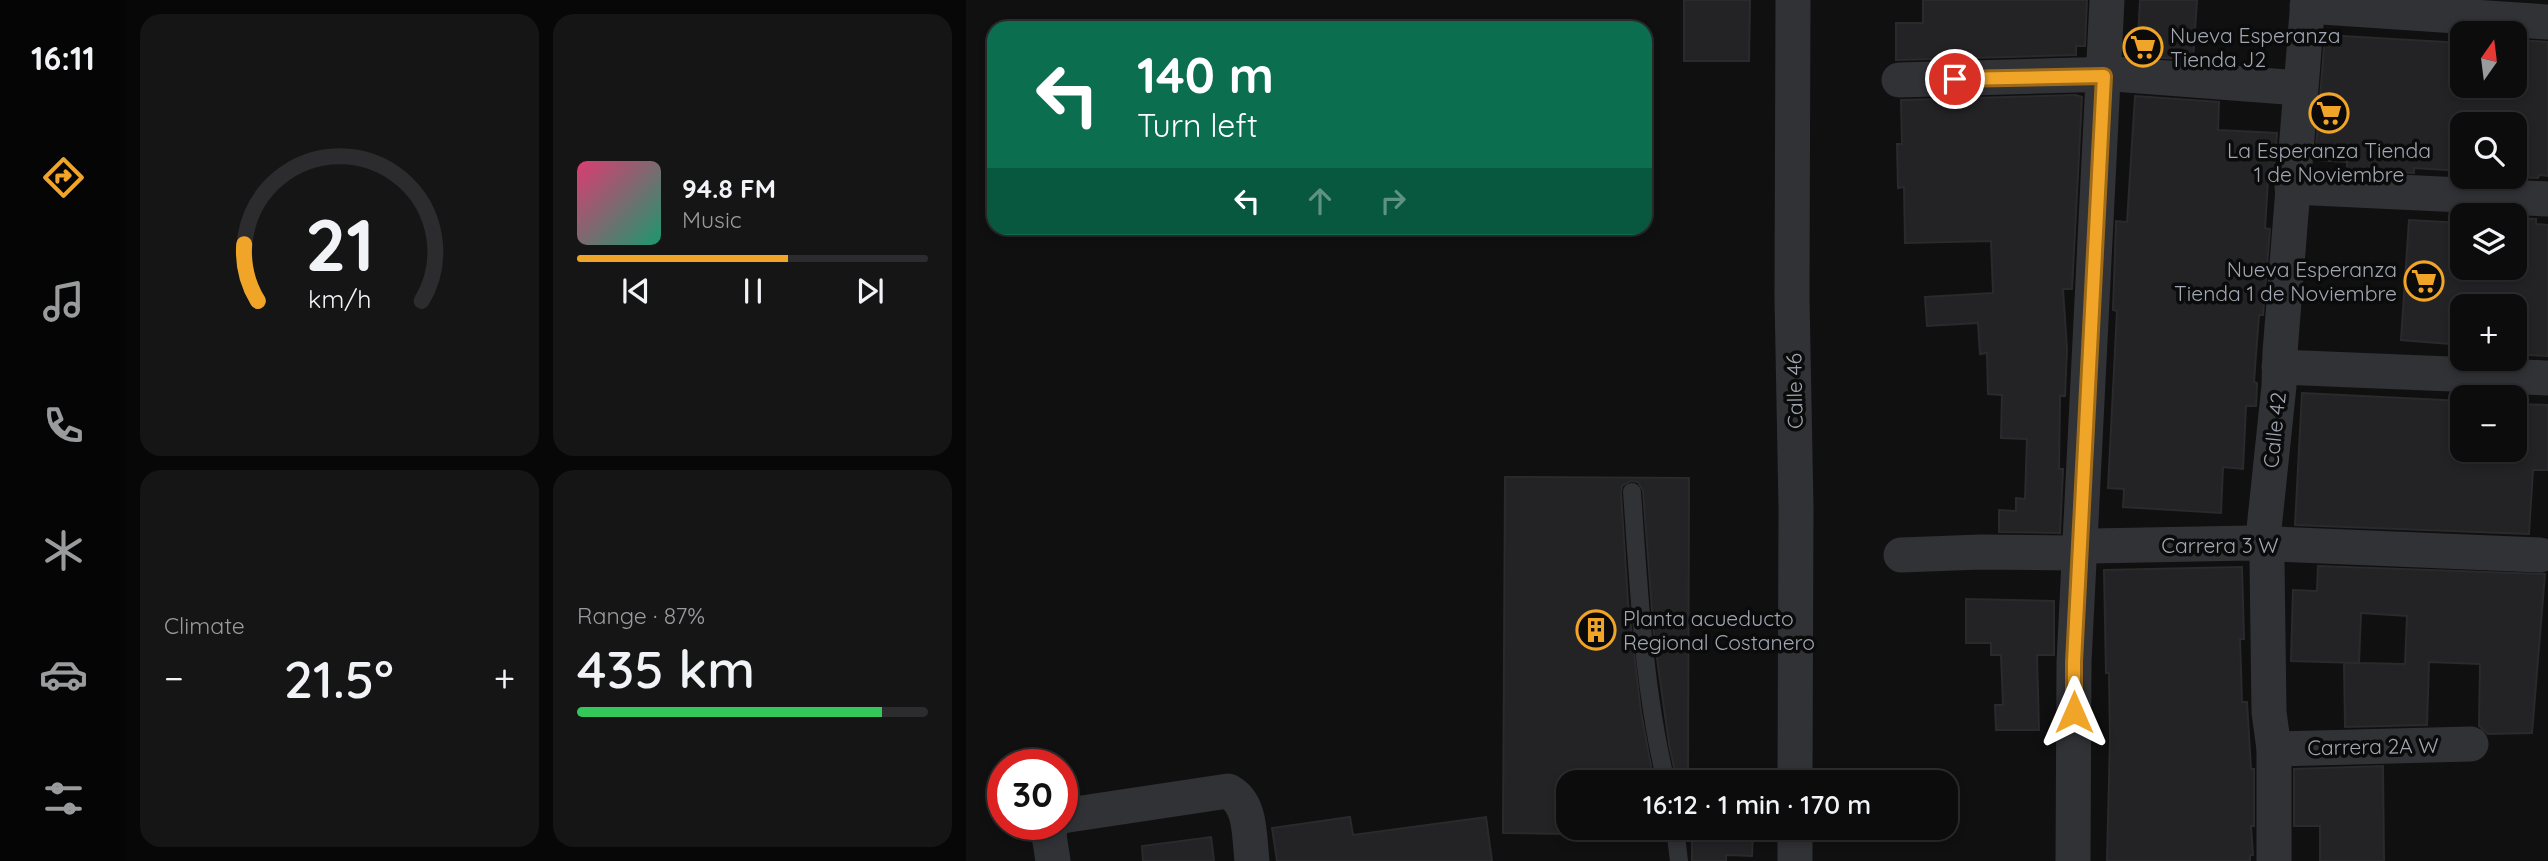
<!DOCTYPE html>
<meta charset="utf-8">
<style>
body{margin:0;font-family:Quicksand,sans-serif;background:#151516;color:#f1f3f6;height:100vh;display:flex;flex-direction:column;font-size:26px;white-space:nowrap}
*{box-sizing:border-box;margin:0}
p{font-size:23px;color:#9a9b9d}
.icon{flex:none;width:38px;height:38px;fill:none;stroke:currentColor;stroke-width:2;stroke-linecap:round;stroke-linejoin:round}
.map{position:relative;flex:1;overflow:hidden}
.details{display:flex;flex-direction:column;gap:14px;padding:14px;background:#070707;width:840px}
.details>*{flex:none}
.guide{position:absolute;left:21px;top:21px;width:665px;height:214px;border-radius:21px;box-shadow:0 4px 10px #0003,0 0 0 2px #2c2c2e;background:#0b6e4f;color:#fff;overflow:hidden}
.needle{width:46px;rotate:14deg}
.controls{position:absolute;left:1484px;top:21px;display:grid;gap:14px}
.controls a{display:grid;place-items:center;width:77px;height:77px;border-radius:14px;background:#0c0c0d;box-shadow:0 4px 10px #0003,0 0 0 2px #2c2c2e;font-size:35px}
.speed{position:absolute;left:21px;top:749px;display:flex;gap:14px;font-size:35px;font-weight:700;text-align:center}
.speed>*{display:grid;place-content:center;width:91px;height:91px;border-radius:50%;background:#0c0c0d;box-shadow:0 4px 10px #0003,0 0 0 2px #2c2c2e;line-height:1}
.speed .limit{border:10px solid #d22;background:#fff;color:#111}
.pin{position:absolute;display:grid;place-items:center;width:60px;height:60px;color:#fff;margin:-30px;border:4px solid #fff;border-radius:50%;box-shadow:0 2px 7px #0007}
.me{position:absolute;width:77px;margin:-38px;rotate:0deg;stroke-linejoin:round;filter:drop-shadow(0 0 5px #0008)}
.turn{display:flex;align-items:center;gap:24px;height:147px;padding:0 35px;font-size:32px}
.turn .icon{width:91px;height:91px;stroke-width:2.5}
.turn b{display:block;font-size:49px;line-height:60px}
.lanes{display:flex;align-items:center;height:66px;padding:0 35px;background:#0003;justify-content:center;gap:35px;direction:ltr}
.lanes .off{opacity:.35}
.big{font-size:52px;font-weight:600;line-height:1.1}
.details .widget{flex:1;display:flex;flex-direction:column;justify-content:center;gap:10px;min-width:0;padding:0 24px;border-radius:21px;background:#151516}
.details .dial{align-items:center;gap:0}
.dial svg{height:182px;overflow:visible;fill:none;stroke:#2c2c2e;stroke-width:7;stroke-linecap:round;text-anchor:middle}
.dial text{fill:#f1f3f6;stroke:none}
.song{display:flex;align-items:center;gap:21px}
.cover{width:84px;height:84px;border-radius:10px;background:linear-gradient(135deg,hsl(340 70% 55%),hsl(160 70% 35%))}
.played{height:7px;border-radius:4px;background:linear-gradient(90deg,#f1a528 60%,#2c2c2e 60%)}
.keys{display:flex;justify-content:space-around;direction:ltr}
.heat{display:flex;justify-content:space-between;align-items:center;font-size:38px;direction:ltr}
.charge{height:10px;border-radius:5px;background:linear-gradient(90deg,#34c759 87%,#2c2c2e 0)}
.details .tiles{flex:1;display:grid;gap:14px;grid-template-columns:repeat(2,1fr)}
.trip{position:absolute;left:590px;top:770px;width:402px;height:70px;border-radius:21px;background:#0c0c0d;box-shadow:0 4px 10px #0003,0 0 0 2px #2c2c2e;font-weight:600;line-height:70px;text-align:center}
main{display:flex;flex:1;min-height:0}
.dock{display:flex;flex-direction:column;width:126px;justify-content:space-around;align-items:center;background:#050505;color:#9a9b9d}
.dock .icon{width:49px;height:49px}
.dock .active{color:#f1a528}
.dock b{font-size:32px;color:#f1f3f6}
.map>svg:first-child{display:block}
</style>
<main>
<nav class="dock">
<b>16:11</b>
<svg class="icon active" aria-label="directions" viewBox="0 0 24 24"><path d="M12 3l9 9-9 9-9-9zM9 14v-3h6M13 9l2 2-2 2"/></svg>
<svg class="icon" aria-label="music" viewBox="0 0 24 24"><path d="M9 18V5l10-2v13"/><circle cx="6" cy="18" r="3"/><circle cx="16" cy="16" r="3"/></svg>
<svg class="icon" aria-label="phone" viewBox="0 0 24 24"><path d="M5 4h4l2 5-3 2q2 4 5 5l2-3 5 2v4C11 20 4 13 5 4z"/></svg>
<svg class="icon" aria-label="climate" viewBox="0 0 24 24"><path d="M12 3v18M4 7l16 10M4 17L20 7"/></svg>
<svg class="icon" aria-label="car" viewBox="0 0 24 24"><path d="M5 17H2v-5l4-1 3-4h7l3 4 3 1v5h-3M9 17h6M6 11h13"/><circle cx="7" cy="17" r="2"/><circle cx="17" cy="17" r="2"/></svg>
<svg class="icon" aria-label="filters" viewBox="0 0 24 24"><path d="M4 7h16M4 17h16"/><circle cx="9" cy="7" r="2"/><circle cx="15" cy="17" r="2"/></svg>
</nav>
<section class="details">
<div class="tiles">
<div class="widget dial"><svg viewBox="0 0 100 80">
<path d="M14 69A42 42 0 1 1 86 69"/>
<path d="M14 69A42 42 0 0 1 8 44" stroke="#f1a528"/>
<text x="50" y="56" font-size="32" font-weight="700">21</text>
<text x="50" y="72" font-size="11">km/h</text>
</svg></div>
<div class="widget">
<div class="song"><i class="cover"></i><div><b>94.8 FM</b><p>Music</p></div></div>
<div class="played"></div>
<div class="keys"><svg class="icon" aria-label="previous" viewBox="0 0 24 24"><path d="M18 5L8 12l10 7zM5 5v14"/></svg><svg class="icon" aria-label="pause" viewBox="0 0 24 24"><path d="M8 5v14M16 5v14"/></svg><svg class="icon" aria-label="next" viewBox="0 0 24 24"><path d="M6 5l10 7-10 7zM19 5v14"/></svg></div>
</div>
<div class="widget"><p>Climate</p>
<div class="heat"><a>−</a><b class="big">21.5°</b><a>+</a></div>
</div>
<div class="widget"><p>Range · 87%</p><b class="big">435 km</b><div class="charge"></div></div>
</div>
</section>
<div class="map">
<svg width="1582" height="861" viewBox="0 0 1582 861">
<rect width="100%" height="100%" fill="#101011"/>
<g fill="#232325" stroke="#2a2a2d" stroke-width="2" fill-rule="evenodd">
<path d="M718 0H784L783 61H718Z"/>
<path d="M957 0H1121L1119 46H1110V55L930 60V23H957Z"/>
<path d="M1174 0H1231L1227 60 1171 56Z"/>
<path d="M1359 35 1496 43V86H1549L1551 40 1582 42V176L1573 175 1572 178 1549 177V124H1496V171L1448 168V173L1381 169V162L1349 160Z"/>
<path d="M1110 95 1116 97 1106 289H1097L1101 349 1099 396H1094L1093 469H1097L1094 533 1033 532V510L1050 511V498L1059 499 1061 439 1035 438 1036 395 1022 394 1021 353 1014 354 1012 323 961 326 959 297 1027 293 1025 241 939 243 938 187 932 188 931 144H936L935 100Z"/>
<path d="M1169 96 1253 102 1252 130 1311 133 1307 181H1302L1299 228 1304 229 1297 315H1293L1288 382 1291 383 1290 406H1280L1277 469 1257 467 1255 513 1157 507 1158 489 1142 488 1151 311 1147 310 1150 221 1161 222Z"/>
<path d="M1549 218 1570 219V224L1582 225V356L1549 354V306H1496V345L1435 340 1443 220 1496 223V268H1549Z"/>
<path d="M1336 393 1496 401V450H1549V404L1582 405V470H1567L1563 534 1329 525Z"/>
<path d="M539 477 723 478 722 782H711L703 744 688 637 677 491 672 482 665 481 656 486 655 493 662 602 675 712 688 782H602V834L537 833Z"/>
<path d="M1352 566 1579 574 1566 733 1522 734 1513 726 1514 664 1463 662 1461 725 1379 727 1378 663H1393L1325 661 1327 590 1351 591ZM1395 613 1441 616 1439 664 1393 663Z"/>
<path d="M1276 567 1278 639H1274L1276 702H1281L1285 769H1288V826H1285L1287 855H1284V861H1141L1144 738 1143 673H1140L1138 570Z"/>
<path d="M1000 599 1088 601V655H1071L1073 730H1030L1029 705H1037L1035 655H1025V643H1000Z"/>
<path d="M1417 766 1418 861H1354V826H1328V769Z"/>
<path d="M384 817 387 835 520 817 526 861H311L306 828Z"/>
<path d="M726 828H787L786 856 760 855V861H726Z"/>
<path d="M245 837 248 861H177L176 846Z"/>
</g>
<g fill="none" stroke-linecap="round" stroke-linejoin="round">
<g stroke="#313236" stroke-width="18">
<path d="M666 492C673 589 677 687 700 782"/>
<path d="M709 828 713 861"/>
</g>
<g stroke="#313236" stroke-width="35">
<path d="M827 0 826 298 830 508 829 782"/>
<path d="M1341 6 1582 22"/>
<path d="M933 80 1148 74 1333 88"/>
<path d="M1326 187 1582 199"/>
<path d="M1313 367 1582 378"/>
<path d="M935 555 1015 552 1104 553 1126 546 1284 543 1574 555"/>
<path d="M1308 749 1505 744"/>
<path d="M96 816 262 791C286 803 283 837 286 861"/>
<path d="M85 824 83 835 87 861"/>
<path d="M829 861V828"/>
<path d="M1107 861 1108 662 1141 0"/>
<path d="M1308 861V749L1303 712 1301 560 1298 529 1313 386 1314 352 1342 0"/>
</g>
</g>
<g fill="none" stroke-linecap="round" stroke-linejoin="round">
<g stroke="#9d6b1a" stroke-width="18">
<path id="route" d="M989 79 1138 76 1108 662V712"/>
</g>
<use href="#route" stroke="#f1a528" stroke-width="12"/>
</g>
<defs>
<g id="supermarket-ring" transform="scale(2.0125)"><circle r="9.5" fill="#0b0b0c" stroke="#f1a528" stroke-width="1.5"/><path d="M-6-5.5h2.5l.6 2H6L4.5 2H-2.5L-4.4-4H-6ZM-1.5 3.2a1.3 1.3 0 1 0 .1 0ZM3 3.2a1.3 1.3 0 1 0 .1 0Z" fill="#f1a528"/></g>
<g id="building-ring" transform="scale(2.0125)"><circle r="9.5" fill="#0b0b0c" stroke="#f1a528" stroke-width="1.5"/><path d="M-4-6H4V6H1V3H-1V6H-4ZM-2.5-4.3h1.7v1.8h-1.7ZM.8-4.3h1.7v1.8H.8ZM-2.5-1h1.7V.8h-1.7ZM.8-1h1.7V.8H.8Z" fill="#f1a528"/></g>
</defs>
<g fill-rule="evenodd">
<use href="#supermarket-ring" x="1177" y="47"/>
<use href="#supermarket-ring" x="1363" y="113"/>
<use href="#supermarket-ring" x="1458" y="281"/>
<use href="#building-ring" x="630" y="630"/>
</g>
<g text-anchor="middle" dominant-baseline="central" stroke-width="7" stroke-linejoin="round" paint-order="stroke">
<g font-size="21" fill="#a1a7b2" stroke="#0b0b0c" text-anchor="start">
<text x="1204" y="35">Nueva Esperanza<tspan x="1204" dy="24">Tienda J2</tspan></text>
<text x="1363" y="150" text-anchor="middle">La Esperanza Tienda<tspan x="1363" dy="24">1 de Noviembre</tspan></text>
<text x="1431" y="269" text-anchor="end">Nueva Esperanza<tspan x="1431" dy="24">Tienda 1 de Noviembre</tspan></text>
<text x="657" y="618">Planta acueducto<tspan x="657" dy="24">Regional Costanero</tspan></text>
</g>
<g font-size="21" fill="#a1a7b2" stroke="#0b0b0c">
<text transform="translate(828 391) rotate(-91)">Calle 46</text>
<text transform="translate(1308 430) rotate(-84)">Calle 42</text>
<text x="1254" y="545">Carrera 3 W</text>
<text transform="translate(1407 746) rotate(-1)">Carrera 2A W</text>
</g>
</g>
</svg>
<div class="controls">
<a><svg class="needle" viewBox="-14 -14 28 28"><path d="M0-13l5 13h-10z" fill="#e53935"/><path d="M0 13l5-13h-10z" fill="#9a9b9d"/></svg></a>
<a><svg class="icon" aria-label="search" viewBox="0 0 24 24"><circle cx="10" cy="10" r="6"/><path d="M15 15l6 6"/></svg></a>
<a><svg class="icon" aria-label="layers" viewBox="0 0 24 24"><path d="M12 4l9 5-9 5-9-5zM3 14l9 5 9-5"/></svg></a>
<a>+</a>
<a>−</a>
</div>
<div class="speed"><div class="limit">30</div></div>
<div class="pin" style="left:989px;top:79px;background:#d93025"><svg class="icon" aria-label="arrive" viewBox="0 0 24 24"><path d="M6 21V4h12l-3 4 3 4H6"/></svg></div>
<svg class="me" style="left:1108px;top:712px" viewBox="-20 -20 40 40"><path d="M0-17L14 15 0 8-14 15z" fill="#f1a528" stroke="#fff" stroke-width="4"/></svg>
<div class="trip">16:12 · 1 min · 170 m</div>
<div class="guide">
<div class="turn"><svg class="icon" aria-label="left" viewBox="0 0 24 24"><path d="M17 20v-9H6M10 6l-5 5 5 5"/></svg><div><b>140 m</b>Turn left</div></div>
<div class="lanes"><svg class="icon" aria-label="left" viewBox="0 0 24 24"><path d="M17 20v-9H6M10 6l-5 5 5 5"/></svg><svg class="icon off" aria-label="ahead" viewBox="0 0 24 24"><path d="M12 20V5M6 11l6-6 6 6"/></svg><svg class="icon off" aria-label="right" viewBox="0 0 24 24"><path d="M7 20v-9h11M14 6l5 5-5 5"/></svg></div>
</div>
</div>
</main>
